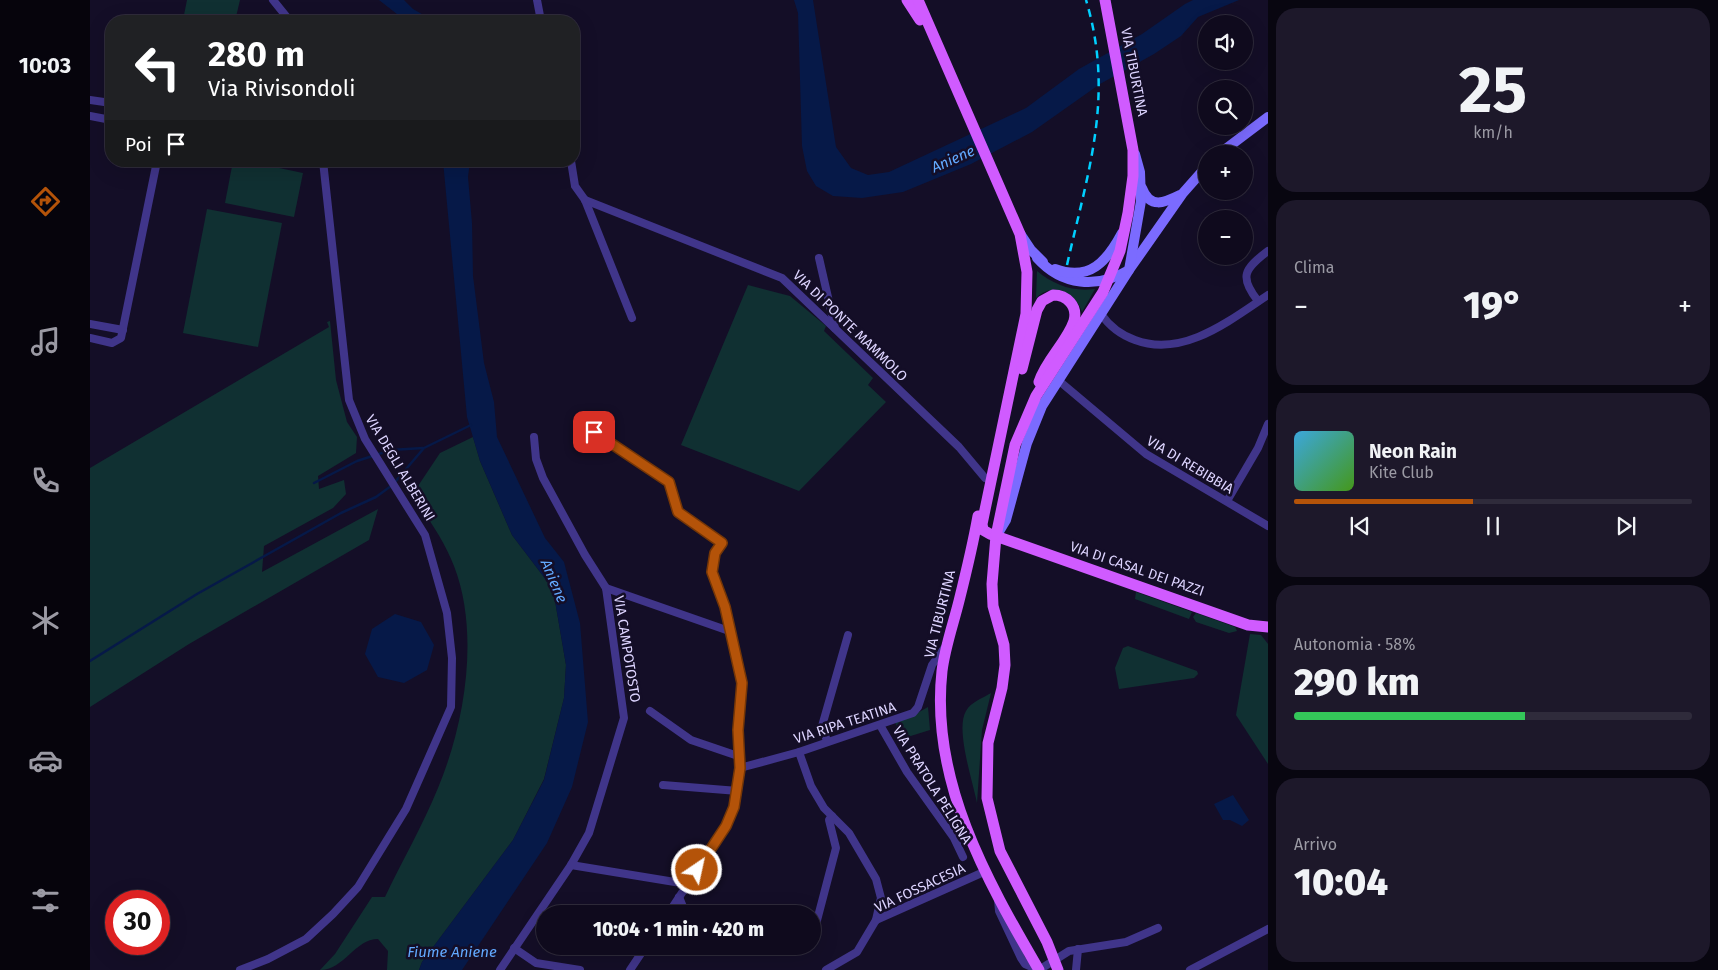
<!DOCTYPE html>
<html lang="it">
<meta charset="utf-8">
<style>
body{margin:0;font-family:"Fira Sans",sans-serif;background:#1d182a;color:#f1f3f6;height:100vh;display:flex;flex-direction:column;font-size:19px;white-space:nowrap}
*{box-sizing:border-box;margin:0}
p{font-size:16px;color:#9b9aa4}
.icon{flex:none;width:28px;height:28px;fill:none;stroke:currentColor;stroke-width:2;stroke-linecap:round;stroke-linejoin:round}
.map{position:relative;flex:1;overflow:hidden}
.sheet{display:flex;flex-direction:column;gap:8px;padding:8px;background:#080610;width:450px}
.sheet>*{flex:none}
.hud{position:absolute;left:15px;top:15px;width:475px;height:152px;border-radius:20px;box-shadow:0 5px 20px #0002,0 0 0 1px #2f2b3b;background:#202124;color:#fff;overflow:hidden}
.fabs{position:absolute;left:1108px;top:15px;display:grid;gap:10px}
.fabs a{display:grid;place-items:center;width:55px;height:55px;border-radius:50%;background:#0f0a1d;box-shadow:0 5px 20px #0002,0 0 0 1px #2f2b3b;font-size:25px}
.speed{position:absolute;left:15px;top:890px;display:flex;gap:10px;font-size:25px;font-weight:700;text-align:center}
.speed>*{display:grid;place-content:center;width:65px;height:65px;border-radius:50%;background:#0f0a1d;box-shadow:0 5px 20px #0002,0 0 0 1px #2f2b3b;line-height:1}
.speed .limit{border:8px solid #d22;background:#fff;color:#111}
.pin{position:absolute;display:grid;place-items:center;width:42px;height:42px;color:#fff;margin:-21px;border-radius:10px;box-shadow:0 2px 8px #0006}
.me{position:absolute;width:55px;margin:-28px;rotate:34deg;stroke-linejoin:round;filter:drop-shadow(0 0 4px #0008)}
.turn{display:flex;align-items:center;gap:18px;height:105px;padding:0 20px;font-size:22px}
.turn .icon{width:65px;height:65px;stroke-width:2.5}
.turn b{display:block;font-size:35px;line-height:42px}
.then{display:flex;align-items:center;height:48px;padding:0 20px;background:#0003;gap:10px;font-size:19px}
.big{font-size:38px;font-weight:800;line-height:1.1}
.sheet .card{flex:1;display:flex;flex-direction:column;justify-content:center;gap:8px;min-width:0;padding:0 18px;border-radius:20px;background:#1d182a}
.sheet .dial{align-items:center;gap:0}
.dial b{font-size:65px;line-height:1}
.song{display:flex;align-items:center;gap:15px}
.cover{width:60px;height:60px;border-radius:8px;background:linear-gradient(135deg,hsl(200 70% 55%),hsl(100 70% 35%))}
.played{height:5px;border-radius:2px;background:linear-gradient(90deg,#b45309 45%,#2f2b3b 45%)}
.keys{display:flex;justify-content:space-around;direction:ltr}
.heat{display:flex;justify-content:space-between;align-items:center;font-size:28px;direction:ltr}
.charge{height:8px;border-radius:4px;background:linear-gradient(90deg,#34c759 58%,#2f2b3b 0)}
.trip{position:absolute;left:446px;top:905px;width:285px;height:50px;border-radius:25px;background:#0f0a1d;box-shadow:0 5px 20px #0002,0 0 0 1px #2f2b3b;font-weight:800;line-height:50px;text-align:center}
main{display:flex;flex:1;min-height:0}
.tab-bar{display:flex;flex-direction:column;width:90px;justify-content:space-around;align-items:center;background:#06040c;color:#9b9aa4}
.tab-bar .icon{width:35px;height:35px}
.tab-bar .on{color:#b45309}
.tab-bar b{font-size:22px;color:#f1f3f6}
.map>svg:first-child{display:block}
</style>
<main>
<nav class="tab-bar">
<b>10:03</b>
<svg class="icon on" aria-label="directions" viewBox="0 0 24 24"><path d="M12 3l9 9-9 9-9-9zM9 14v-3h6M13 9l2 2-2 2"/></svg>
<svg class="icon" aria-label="music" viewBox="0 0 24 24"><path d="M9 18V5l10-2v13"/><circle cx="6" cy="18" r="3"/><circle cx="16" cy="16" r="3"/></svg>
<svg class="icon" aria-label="phone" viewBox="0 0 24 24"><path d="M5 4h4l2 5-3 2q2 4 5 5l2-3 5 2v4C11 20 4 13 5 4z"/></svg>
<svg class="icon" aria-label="climate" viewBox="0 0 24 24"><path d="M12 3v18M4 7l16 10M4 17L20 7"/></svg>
<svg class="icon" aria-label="car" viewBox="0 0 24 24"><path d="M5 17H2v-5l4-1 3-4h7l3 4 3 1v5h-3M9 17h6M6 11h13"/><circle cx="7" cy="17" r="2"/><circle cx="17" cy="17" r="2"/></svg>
<svg class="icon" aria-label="filters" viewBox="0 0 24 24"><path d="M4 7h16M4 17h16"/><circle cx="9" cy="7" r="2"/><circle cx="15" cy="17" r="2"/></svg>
</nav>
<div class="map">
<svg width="1178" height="970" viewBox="0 0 1178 970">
<rect width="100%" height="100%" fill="#140e27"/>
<g fill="#103032">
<path d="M97 0H150L145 21H120L94 15Z"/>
<path d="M143 161H155L213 173 204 217 135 203Z"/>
<path d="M117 209 192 223 168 347 93 333Z"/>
<path d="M947 271C964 285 983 292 1005 289L992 312C985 291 963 282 946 298Z"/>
<path d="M658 285 700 296 736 326 734 331 783 378 778 385 796 402 709 491 591 445Z"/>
<path d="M240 321 246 380 257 422 267 437 266 453 228 476 229 489 254 480 256 494 243 508 174 546 172 572 288 509 279 540 99 644 0 707V468L239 327 237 322Z"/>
<path d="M383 437 390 461 422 535 463 589 476 665 474 698 454 779 423 840 332 962 329 970H297L298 951 288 939C265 939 254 970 230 970L245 954 282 897H295C312 861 333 825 348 788 375 723 390 633 364 566 354 540 338 518 322 495L350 453Z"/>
<path d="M1046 592 1102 612 1099 619 1045 599Z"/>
<path d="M1106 613 1145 627 1147 631 1139 633 1106 622 1103 617Z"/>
<path d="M1160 634 1171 635 1178 644V764L1146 715Z"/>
<path d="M1038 646 1107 671 1108 674 1104 678 1029 689 1025 668 1033 648Z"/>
<path d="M901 693 892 730 887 803C883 782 865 729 876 711 881 702 893 698 901 693Z"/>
<path d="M838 707 840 730 811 739 805 722 824 715Z"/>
</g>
<g fill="#061948">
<path d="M289 0H314L323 9 344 21H316Z"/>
<path d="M704 0H723L746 147 761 168 778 175 799 172 936 108 989 69 1052 34 1095 4 1103 0H1149L1108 17 1091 36 1064 54 1010 84 942 132 881 164 813 192 772 198 743 196 726 186 717 171 712 146 708 13Z"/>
<path d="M353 161H380L378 177 382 223 383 276 394 363 404 402 407 437 455 538 474 562 490 623 498 722 482 787 457 843 372 970H329L332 962 423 840 454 780 474 698 476 665 463 589 422 535 390 461 377 417Z"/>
<path d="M305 614 331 622 344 645 337 670 314 683 288 677 275 654 282 629Z"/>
<path d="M1143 795 1159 820 1152 826 1140 820H1133L1124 804Z"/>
</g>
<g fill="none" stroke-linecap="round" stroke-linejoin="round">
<g stroke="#061948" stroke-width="2.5">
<path d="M305 482 334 448 381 425"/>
<path d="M224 483 267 461 301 450 333 448"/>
<path d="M0 661 107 594 251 513 286 497 301 486"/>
</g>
<g stroke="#40358a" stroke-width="8">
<path d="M183 0 200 21"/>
<path d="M447 0 451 21"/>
<path d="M0 100 21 103"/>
<path d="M0 116 21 120"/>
<path d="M481 161 485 186 495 200 542 318"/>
<path d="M495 200 692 278 869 447 895 478"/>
<path d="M729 258 745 328"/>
<path d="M1168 301C1149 277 1154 269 1178 251"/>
<path d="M1011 314C1020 327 1031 335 1045 340 1093 358 1139 321 1178 295"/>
<path d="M0 324 33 330"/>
<path d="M0 338 22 343 31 338 67 161"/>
<path d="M968 380 1056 454 1178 526"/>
<path d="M504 432 579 482 588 512 633 543 625 553 622 572 635 607 652 683 648 730 650 768 648 791 645 807 636 826 578 914"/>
<path d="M1137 501 1168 448 1178 424"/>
<path d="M516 588 642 632"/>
<path d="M560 711 601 740 648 756"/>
<path d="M790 725 817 772 864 838 873 857"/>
<path d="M737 741 732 726 758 635"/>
<path d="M709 752 721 786 734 808 759 833 786 879 791 898 786 920"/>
<path d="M650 768 709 752 823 713 828 707 842 665 855 647"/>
<path d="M573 785 648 791"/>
<path d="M481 865 597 884"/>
<path d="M589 897 596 914"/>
<path d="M908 900 909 911 931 958 935 964 948 970"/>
<path d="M725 928 746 848 739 820 742 816"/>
<path d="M667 946 671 948"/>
<path d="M424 948 446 963 490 970"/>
<path d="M150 970 178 959 216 939 243 914 268 887 316 809 361 707 362 658 357 613 335 535 275 439 259 400 233 161"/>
<path d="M410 970 481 865 499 833 534 718 516 588 495 555 453 478 446 459 444 437"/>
<path d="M540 970 556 946"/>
<path d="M736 970 767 952 786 920 896 871"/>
<path d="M949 970 979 951 1036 942 1068 928"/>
<path d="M986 970 988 949"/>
<path d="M1100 970 1178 929"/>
</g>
<g stroke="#7b6bff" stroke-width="10">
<path d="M1129 154 1178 117"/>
<path d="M1052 188C1060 209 1074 203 1090 195"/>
<path d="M931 235 941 250 953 262"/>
<path d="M947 258C972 286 1007 289 1039 270L1093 193 1116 167"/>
<path d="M965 269C1000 282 1017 261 1032 233"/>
<path d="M907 535 916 520 937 443 952 406 1039 270 1051 201 1050 172 1045 154"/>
</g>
<g stroke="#d05bff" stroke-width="11">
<path d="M817 0 830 20"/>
<path d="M828 0 930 234 937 272 936 314 892 524 893 530 900 534 1158 625 1178 627"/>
<path d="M932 369 947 310 952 301 963 295C977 295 988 306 984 321 977 342 956 360 949 382"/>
<path d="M888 516C883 544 876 573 869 601 863 625 855 647 852 671 840 780 896 879 949 970"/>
<path d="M968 970 957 942 910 851 897 798 898 743 912 688 915 665 914 645 903 606 902 584 906 536 925 445 946 396 1013 292 1030 251 1038 213 1043 176V150L1015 0"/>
</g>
<path stroke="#00d0ff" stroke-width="2.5" stroke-dasharray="8 6" stroke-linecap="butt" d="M977 265C998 171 1025 96 996 0"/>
</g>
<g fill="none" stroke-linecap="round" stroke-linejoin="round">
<g stroke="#753606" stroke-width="12">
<path id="route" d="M504 432 579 482 588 512 632 543 625 553 622 572 635 607 652 683 648 730 650 768 644 807 636 826 607 870"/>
</g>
<use href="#route" stroke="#b45309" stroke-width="9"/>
</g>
<g text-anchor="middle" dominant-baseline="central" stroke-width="5" stroke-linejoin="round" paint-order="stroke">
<g font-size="14" fill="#ddd4ff" stroke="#140e27">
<text transform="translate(1044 72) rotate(79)">VIA TIBURTINA</text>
<text transform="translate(760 326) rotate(44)">VIA DI PONTE MAMMOLO</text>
<text transform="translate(1100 465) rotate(31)">VIA DI REBIBBIA</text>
<text transform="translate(310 468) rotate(59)">VIA DEGLI ALBERINI</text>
<text transform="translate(1047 569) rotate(19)">VIA DI CASAL DEI PAZZI</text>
<text transform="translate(850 614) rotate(-76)">VIA TIBURTINA</text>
<text transform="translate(537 649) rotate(81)">VIA CAMPOTOSTO</text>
<text transform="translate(755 723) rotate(-18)">VIA RIPA TEATINA</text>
<text transform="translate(842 785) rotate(58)">VIA PRATOLA PELIGNA</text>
<text transform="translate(830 888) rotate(-25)">VIA FOSSACESIA</text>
</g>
<g font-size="15" font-style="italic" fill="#62a9ff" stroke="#140e27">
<text transform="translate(863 159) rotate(-24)">Aniene</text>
<text transform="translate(464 581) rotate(67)">Aniene</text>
<text x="362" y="952">Fiume Aniene</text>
</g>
</g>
</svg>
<div class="fabs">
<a><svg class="icon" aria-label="sound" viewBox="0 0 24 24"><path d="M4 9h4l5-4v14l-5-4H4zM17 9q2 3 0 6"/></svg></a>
<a><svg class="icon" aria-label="search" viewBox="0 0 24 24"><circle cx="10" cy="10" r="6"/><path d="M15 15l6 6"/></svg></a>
<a>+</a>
<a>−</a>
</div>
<div class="speed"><div class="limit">30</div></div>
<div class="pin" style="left:504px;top:432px;background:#d93025"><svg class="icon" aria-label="arrive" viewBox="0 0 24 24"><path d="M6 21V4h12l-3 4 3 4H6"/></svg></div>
<svg class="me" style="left:607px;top:870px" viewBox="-20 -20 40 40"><circle r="17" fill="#b45309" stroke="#fff" stroke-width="3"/><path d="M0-11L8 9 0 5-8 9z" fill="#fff"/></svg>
<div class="trip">10:04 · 1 min · 420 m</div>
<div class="hud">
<div class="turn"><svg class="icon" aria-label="left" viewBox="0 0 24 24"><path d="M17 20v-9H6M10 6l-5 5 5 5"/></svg><div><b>280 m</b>Via Rivisondoli</div></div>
<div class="then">Poi<svg class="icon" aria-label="arrive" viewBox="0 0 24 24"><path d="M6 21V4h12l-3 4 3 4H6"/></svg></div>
</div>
</div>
<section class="sheet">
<div class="card dial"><b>25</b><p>km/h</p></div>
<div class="card"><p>Clima</p>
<div class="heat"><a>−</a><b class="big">19°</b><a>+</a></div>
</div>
<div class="card">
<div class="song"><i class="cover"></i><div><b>Neon Rain</b><p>Kite Club</p></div></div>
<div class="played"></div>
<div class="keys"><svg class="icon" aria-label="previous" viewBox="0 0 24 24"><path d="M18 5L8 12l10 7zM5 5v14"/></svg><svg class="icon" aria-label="pause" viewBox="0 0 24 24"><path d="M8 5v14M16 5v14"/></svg><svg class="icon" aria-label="next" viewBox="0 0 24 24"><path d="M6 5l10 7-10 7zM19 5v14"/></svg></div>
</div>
<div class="card"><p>Autonomia · 58%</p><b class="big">290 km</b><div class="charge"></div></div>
<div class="card"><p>Arrivo</p><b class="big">10:04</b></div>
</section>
</main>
